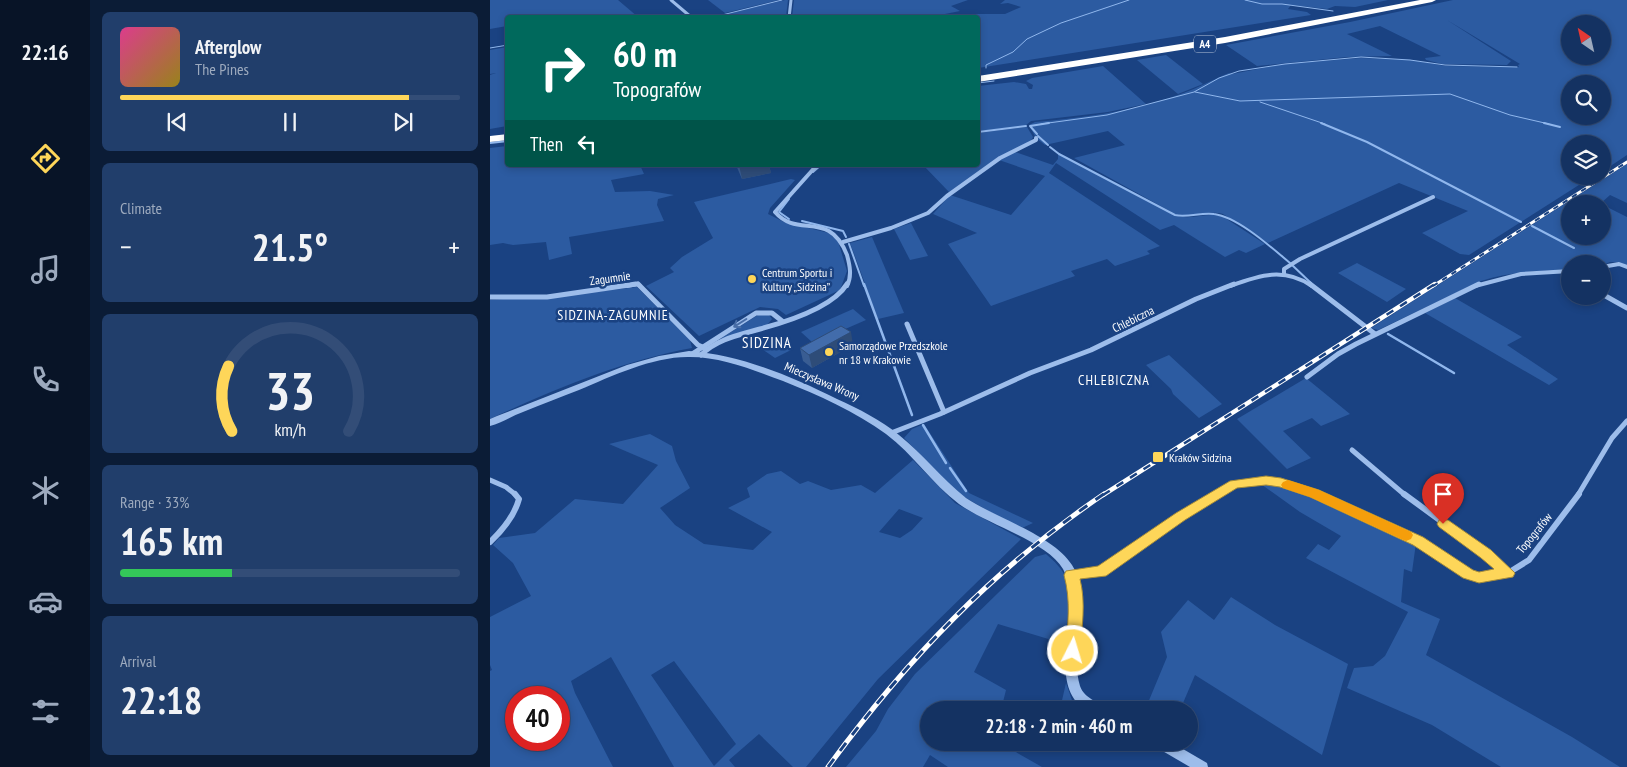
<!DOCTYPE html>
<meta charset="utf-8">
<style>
body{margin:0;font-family:"PT Sans Narrow",sans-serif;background:#213e6b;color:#f1f3f6;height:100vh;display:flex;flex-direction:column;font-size:19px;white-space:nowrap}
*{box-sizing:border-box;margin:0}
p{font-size:16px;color:#9daabe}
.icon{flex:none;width:28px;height:28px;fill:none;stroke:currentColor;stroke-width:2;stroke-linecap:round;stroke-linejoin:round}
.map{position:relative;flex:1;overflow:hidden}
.drawer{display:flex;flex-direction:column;gap:12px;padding:12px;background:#0b1c36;width:400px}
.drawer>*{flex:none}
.guide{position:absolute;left:15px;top:15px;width:475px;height:152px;border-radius:5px;box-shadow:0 2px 8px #0003,0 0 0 1px #334d77;background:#00695c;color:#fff;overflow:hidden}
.needle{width:32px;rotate:326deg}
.controls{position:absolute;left:1071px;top:15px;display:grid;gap:10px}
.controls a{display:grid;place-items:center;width:50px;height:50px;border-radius:50%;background:#143262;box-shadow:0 2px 8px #0003,0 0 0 1px #334d77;font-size:25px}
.speed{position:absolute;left:15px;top:686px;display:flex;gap:10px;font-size:25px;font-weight:700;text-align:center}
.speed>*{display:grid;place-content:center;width:65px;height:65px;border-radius:50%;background:#143262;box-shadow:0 2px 8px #0003,0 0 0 1px #334d77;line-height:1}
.speed .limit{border:8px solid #d22;background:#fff;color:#111}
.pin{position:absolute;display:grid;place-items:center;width:42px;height:42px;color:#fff;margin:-51px -21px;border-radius:50% 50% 50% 0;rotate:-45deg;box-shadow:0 0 5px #0007}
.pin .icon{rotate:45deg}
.me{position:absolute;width:55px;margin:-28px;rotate:5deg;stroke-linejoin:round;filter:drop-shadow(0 0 4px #0008)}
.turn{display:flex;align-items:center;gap:18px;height:105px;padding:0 25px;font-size:22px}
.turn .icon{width:65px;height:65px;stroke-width:2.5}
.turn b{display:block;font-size:35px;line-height:42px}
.then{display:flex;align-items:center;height:48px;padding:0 25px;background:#0003;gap:10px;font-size:19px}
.big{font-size:38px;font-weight:700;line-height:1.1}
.drawer .card{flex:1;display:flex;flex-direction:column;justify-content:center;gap:8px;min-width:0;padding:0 18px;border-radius:8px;background:#213e6b}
.drawer .dial{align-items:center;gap:0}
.dial svg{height:130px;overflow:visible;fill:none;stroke:#334d77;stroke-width:7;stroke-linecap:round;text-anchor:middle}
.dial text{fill:#f1f3f6;stroke:none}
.song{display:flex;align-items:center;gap:15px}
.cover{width:60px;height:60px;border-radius:8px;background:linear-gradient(135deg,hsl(330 70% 55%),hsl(50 70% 35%))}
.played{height:5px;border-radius:2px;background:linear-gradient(90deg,#fed659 85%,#334d77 85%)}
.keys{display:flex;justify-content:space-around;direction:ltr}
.heat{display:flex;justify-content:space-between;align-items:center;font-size:28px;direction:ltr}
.charge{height:8px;border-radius:4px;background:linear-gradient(90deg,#34c759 33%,#334d77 0)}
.trip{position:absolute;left:430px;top:701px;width:278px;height:50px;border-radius:25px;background:#143262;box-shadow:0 2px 8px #0003,0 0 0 1px #334d77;font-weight:700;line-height:50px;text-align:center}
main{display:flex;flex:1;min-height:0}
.dock{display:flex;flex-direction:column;width:90px;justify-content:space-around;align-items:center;background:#081427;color:#9daabe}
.dock .icon{width:35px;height:35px}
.dock .on{color:#fed659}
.dock b{font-size:22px;color:#f1f3f6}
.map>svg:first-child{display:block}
</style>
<main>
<nav class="dock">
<b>22:16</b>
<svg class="icon on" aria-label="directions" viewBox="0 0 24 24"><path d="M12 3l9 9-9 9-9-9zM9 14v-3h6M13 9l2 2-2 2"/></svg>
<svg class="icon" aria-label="music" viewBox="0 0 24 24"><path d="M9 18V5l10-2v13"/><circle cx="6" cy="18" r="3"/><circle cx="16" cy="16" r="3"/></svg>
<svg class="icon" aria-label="phone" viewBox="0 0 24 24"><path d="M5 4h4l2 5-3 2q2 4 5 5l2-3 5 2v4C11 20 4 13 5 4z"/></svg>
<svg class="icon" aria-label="climate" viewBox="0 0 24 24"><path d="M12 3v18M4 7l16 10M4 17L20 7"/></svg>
<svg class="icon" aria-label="car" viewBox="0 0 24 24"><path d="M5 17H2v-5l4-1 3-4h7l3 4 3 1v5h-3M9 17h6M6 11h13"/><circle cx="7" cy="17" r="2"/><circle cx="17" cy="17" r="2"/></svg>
<svg class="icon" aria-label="filters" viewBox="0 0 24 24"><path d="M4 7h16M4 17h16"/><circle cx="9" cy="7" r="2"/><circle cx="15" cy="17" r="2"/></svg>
</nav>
<section class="drawer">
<div class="card">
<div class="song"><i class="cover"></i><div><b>Afterglow</b><p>The Pines</p></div></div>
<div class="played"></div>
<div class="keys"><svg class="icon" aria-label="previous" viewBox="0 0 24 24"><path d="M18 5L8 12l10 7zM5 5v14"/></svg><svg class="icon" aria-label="pause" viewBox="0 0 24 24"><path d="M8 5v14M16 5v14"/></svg><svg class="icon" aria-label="next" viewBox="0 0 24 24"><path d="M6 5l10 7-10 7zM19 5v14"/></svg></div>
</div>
<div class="card"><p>Climate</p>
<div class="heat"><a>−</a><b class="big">21.5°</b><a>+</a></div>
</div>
<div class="card dial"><svg viewBox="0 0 100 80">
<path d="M14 69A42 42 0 1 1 86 69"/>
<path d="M14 69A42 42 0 0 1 12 29" stroke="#fed659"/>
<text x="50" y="56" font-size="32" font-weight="700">33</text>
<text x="50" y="72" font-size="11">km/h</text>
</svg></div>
<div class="card"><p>Range · 33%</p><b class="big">165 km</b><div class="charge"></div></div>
<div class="card"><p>Arrival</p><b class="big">22:18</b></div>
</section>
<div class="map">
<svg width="1137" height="767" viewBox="0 0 1137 767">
<rect width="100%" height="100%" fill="#1a4282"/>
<g fill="#2c5ba1" fill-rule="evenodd">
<path d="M0 0H128L148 17 18 18 17 26 0 29Z"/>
<path d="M218 0H289L235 13Z"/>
<path d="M298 0 296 17H225L295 0Z"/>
<path d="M304 0H478L461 6 470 11 435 18 302 17Z"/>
<path d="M515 0H898L865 7 845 6 837 9 801 5 798 9 817 12 821 15 488 68V18L441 17 463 14H515L531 7 518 3 510 4Z"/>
<path d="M963 0H1137V155L1113 171 1112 144H1080V176H1103L979 255 970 254 932 233 978 211 909 183 778 243 733 214C716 210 702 218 685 214L584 158 635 145 618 131 555 145 546 138 539 125 545 122C591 118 638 112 682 97 702 91 720 81 739 73L742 74 794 64 871 58 922 60 955 66 1029 67 1028 65 1030 64 957 20 1021 61 1017 65 952 64 936 60 935 58 951 56 890 26 857 34 902 56 857 57 767 66 736 45 860 22ZM1080 24H1112V56H1080ZM1080 84H1112V116H1080Z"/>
<path d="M17 47V126L0 129V75L6 73 0 74V50Z"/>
<path d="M676 55 713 84 688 94 647 60Z"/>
<path d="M613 66 656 104 618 112 541 121 535 126 488 131V86L524 82 536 84 539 89H542L543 85 536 81 542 78Z"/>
<path d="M537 127 543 137 541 141 507 158 459 192 433 165H488V133Z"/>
<path d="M17 146 18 165H150L154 174 121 180 125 192 160 191 184 195 168 199 167 205 174 221 79 237 82 254 59 260 56 242 23 245 13 243 0 245V148Z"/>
<path d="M525 152 563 165 568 159V154L684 215C701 221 716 212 732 216L775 244 756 253 749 250 735 257 684 225 670 230 566 163 559 173 670 246 657 251 660 254 625 266 617 259 581 271 585 276 501 306 458 244 487 233 443 214 460 195 521 215 555 176 509 160Z"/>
<path d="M1137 164V203L1120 195 1110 204H1080V236H1112L1113 205 1137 217V265L1128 262H1120L1113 265 1080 264V270C1050 270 1020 272 991 281L888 330 881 328Z"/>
<path d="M301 179 305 180 280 208 278 214 294 222 339 233 348 241 357 271 350 290 296 315 288 309 270 307 209 336 156 286 184 272 180 268 192 257 223 238 204 202Z"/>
<path d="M421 223 438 256 420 260 404 229Z"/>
<path d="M382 237 414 313 388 319 360 243Z"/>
<path d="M867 263 916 289 897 302 848 273Z"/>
<path d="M147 287 200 340 202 348C131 361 65 389 0 419V300L105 292Z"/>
<path d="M965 298 1032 337 1017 345 1068 379 1059 385 935 313Z"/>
<path d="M363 309 376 320 323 343 311 332Z"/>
<path d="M268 315H279L282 319 277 325 230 339Z"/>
<path d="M291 340 303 349 285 358 272 349Z"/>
<path d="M679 355 732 404 709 418 683 394 681 389 656 365Z"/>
<path d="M816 378 860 414 831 426 822 418 793 431 821 458 797 469 747 419Z"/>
<path d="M434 424 479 493 543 523 530 529 469 494 414 438 422 429Z"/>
<path d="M160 434 182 446 186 461 200 488 170 508 185 525 214 544 263 550 282 532 238 508 260 497 257 488 277 474 291 471 310 484 318 481 341 490 371 485 385 493 423 460 465 503 531 539 388 679 316 767H303L269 734 239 760 245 767H184L121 657 81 681 85 693 123 767H0V671L2 670 0 665V617L41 596 23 563 3 545 9 538 45 533 85 499 133 504 168 465 119 444ZM409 509 433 518 422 530 410 538 389 532ZM184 661 246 744 224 766 161 675ZM26 698H69V740H26Z"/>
<path d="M768 482 803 487 818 493 926 543 922 572 914 569 911 602 950 619 936 655 1082 737 1130 767H1011L942 725 857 688 864 668 883 666 895 656 918 612 816 558 828 544 839 550 851 536 810 512Z"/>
<path d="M556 554C564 561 573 569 576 579 582 596 576 626 575 644L508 624 484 672 516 690 511 710H439V742L510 743 552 767H458L440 755 433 767H356L386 731 398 709 425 674 545 557Z"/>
<path d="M741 597 785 625 858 664 832 755 705 675 690 710H655L677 657 671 632 698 600 724 620Z"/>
<path d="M576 683 583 703 591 710 570 709Z"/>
</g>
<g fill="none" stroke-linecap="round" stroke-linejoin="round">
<g stroke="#90b7ed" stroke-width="1">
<path d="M755 0 772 4H792L843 11"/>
<path d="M220 18 292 0"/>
<path d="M0 48 18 45"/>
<path d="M496 68V65L523 52 537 39 571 23 639 0"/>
<path d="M488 83 504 81"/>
<path d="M705 92 750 101 960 94 1020 115 1059 124"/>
<path d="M770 102 835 124"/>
<path d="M551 124 617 115 704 92 729 78 749 71 795 64 871 57 920 60 955 65 1027 67"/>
</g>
<g stroke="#90b7ed" stroke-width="2">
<path d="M831 123 877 142 1031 222"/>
<path d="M1054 123 1070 127"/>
<path d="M488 132 536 126"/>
<path d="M547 134 540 126 559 123"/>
<path d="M548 136 558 145"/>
<path d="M0 143 18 141"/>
<path d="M560 147 569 154 685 215C698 218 711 212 724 214 748 217 782 248 800 263"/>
<path d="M323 172 331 165"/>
<path d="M299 199 289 212 299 219"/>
<path d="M312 221 353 231 356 237"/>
<path d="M1042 226 1084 248"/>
<path d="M359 244 374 286"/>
<path d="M802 265 821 283"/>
</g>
<g stroke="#90b7ed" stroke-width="2.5">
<path d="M374 284 422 415"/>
<path d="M898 334 964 373"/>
<path d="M433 425 456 463"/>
<path d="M460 468 476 491"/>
</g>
<g stroke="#9dbdeb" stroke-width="3">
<path d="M181 0 201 17"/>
<path d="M299 18 301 0"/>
</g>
<g stroke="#9dbdeb" stroke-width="4">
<path d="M327 165 285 212C308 239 339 209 357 255 360 266 362 276 357 286"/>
<path d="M353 242 401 228 438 213 457 196 510 158 546 140V138"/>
<path d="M1112 267 1129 264 1137 267"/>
<path d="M794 274V269L810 259 943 197"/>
<path d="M137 286 148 284 150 286"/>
<path d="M740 286C770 275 794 267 822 286"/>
<path d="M985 286 1031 274 1080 271"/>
</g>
<g stroke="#9dbdeb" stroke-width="5">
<path d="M148 284 208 345 217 349"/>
<path d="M820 284 885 334"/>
<path d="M1112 294 1137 308"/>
<path d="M0 297H57L146 284"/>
<path d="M417 324 454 412"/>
<path d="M202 354 266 313H282L292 321"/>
<path d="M211 355C227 339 249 335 270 329 296 322 343 307 357 284"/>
<path d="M817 377 848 354 866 344 989 284"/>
<path d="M401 433 450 414 540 373 601 350 706 299 744 284"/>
<path d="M862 450 915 495"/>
<path d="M0 480 16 487 26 495"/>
<path d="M725 495C731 491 738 486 745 484 772 476 804 484 829 495"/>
<path d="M1088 495 1122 438 1137 421"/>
</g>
<g stroke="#9dbdeb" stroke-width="6">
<path d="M826 494 928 541 978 574 989 577 1018 573 1039 560 1089 494"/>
<path d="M914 494 996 554 1018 573"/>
<path d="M0 542C13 530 24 517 29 499L25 494"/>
<path d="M581 575 611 572 690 516 727 494"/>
</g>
<g fill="#9dbdeb" fill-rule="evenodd">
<path d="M199 351C251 355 301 376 347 399 369 409 391 420 409 435 433 454 452 479 476 498 506 518 563 535 582 565 591 579 591 597 590 613 590 637 583 663 590 686 595 700 609 700 613 710H596C553 684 594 608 573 569 557 541 496 524 469 504 442 484 423 454 396 434 366 412 328 395 293 381 263 370 232 357 200 357 164 356 122 376 89 390 71 397 52 404 33 412 22 416 11 423 0 426V419L7 416 137 365 169 356Z"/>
<path d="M662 742H681L717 763 718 767H700L664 746Z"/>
</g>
<g fill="#fff" fill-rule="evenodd">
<path d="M930 0H946L942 2 735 43 488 82V76L735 37Z"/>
<path d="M18 134V140L0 142V136Z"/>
</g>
<g stroke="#fff" stroke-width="3">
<path id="rail-far2" d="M943 286 1137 162"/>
</g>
<g stroke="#fff" stroke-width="4.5">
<path id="rail-far1" d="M613 495 945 284"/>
</g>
<g stroke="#fff" stroke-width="5">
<path id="rail" d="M338 767C417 659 503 569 614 494"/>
</g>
<use href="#rail-far2" stroke="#1a4282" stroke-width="2" stroke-dasharray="5.5" stroke-linecap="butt"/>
<use href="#rail-far1" stroke="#1a4282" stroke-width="2.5" stroke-dasharray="8" stroke-linecap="butt"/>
<use href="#rail" stroke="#1a4282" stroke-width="3" stroke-dasharray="10" stroke-linecap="butt"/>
</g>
<g fill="#395d93">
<path d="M246 165H279L281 173 252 179Z"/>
<path d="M363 345 322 368 313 361 310 348Z"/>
</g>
<g fill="#2e4c78">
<path d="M249 165H279L281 173 252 179Z"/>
<path d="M361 332 363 345 322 368 319 355Z"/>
</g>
<path fill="#426cab" stroke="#2e4c78" d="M351 326 361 332 319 355 310 348Z"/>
<defs><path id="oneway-shaft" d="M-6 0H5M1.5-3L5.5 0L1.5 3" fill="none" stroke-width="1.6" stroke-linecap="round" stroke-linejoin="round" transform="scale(1.25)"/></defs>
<use stroke="#486da7" href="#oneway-shaft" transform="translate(250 323) rotate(148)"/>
<path fill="#fed659" stroke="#a58b3a" d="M776 476 791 478 829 490 933 537 983 570 989 572 1004 569 991 558 949 527 947 524 949 520H958L1001 550 1025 573 1023 577 989 583 973 578 923 545 820 497 790 487 776 485 747 488 695 520 616 576 590 579C596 603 592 627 590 651L588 656 583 658 577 656 575 651C578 625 581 601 574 575L576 571 608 566 686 513 740 481Z"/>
<path fill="#f59e0b" d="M798 480 829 490 921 532 923 535 921 539 916 541 911 539 820 497 793 488 791 485 793 482Z"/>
<g fill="#fed659" stroke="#1a4282" stroke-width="2">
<circle cx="262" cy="279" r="5"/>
<circle cx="339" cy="352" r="5"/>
<rect x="662" y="451" width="12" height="12" rx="2.5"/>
</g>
<g text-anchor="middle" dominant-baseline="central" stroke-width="5" stroke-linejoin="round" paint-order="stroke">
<rect fill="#1a4282" stroke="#bac6da" stroke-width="1" x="704" y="35.5" width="22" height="17" rx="4"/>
<g font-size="11" font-weight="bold" fill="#fff">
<text x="715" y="44">A4</text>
</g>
<g font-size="12" fill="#fff" stroke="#1a4282" text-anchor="start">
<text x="272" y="272">Centrum Sportu i<tspan x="272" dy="14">Kultury „Sidzina”</tspan></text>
<text x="349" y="345">Samorządowe Przedszkole<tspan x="349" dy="14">nr 18 w Krakowie</tspan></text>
<text x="679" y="457">Kraków Sidzina</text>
</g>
<g font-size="12" fill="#fff" stroke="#1a4282">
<text transform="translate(120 278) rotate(-8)">Zagumnie</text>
<text transform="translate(643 319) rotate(-26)">Chlebiczna</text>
<text transform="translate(332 381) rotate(23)">Mieczysława Wrony</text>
<text transform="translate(1044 533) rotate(-51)">Topografów</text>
</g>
<g font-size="14" letter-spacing="1" fill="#fff" stroke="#1a4282">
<text x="123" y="315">SIDZINA-ZAGUMNIE</text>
<text x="624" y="380">CHLEBICZNA</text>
</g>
<g font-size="15" letter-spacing="1" fill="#fff" stroke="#1a4282">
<text x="277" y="342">SIDZINA</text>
</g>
</g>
</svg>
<div class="controls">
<a><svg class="needle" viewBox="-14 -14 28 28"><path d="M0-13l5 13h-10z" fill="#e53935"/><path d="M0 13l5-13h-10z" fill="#9daabe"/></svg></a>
<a><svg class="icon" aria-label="search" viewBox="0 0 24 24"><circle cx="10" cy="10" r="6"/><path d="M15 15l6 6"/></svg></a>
<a><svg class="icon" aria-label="layers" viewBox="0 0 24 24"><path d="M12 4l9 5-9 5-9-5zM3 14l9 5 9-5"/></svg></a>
<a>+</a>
<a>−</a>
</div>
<div class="speed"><div class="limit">40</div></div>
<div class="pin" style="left:953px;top:524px;background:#d93025"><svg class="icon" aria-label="arrive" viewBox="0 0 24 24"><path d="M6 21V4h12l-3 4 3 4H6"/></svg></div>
<svg class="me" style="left:583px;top:651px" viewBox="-20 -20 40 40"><circle r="17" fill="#fed659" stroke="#fff" stroke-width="3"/><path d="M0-11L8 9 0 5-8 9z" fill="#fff"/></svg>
<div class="trip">22:18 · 2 min · 460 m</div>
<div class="guide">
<div class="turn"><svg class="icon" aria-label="right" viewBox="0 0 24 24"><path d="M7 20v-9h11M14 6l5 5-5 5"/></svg><div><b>60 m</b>Topografów</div></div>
<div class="then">Then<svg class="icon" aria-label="left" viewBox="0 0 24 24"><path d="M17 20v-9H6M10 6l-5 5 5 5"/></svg></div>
</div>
</div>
</main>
